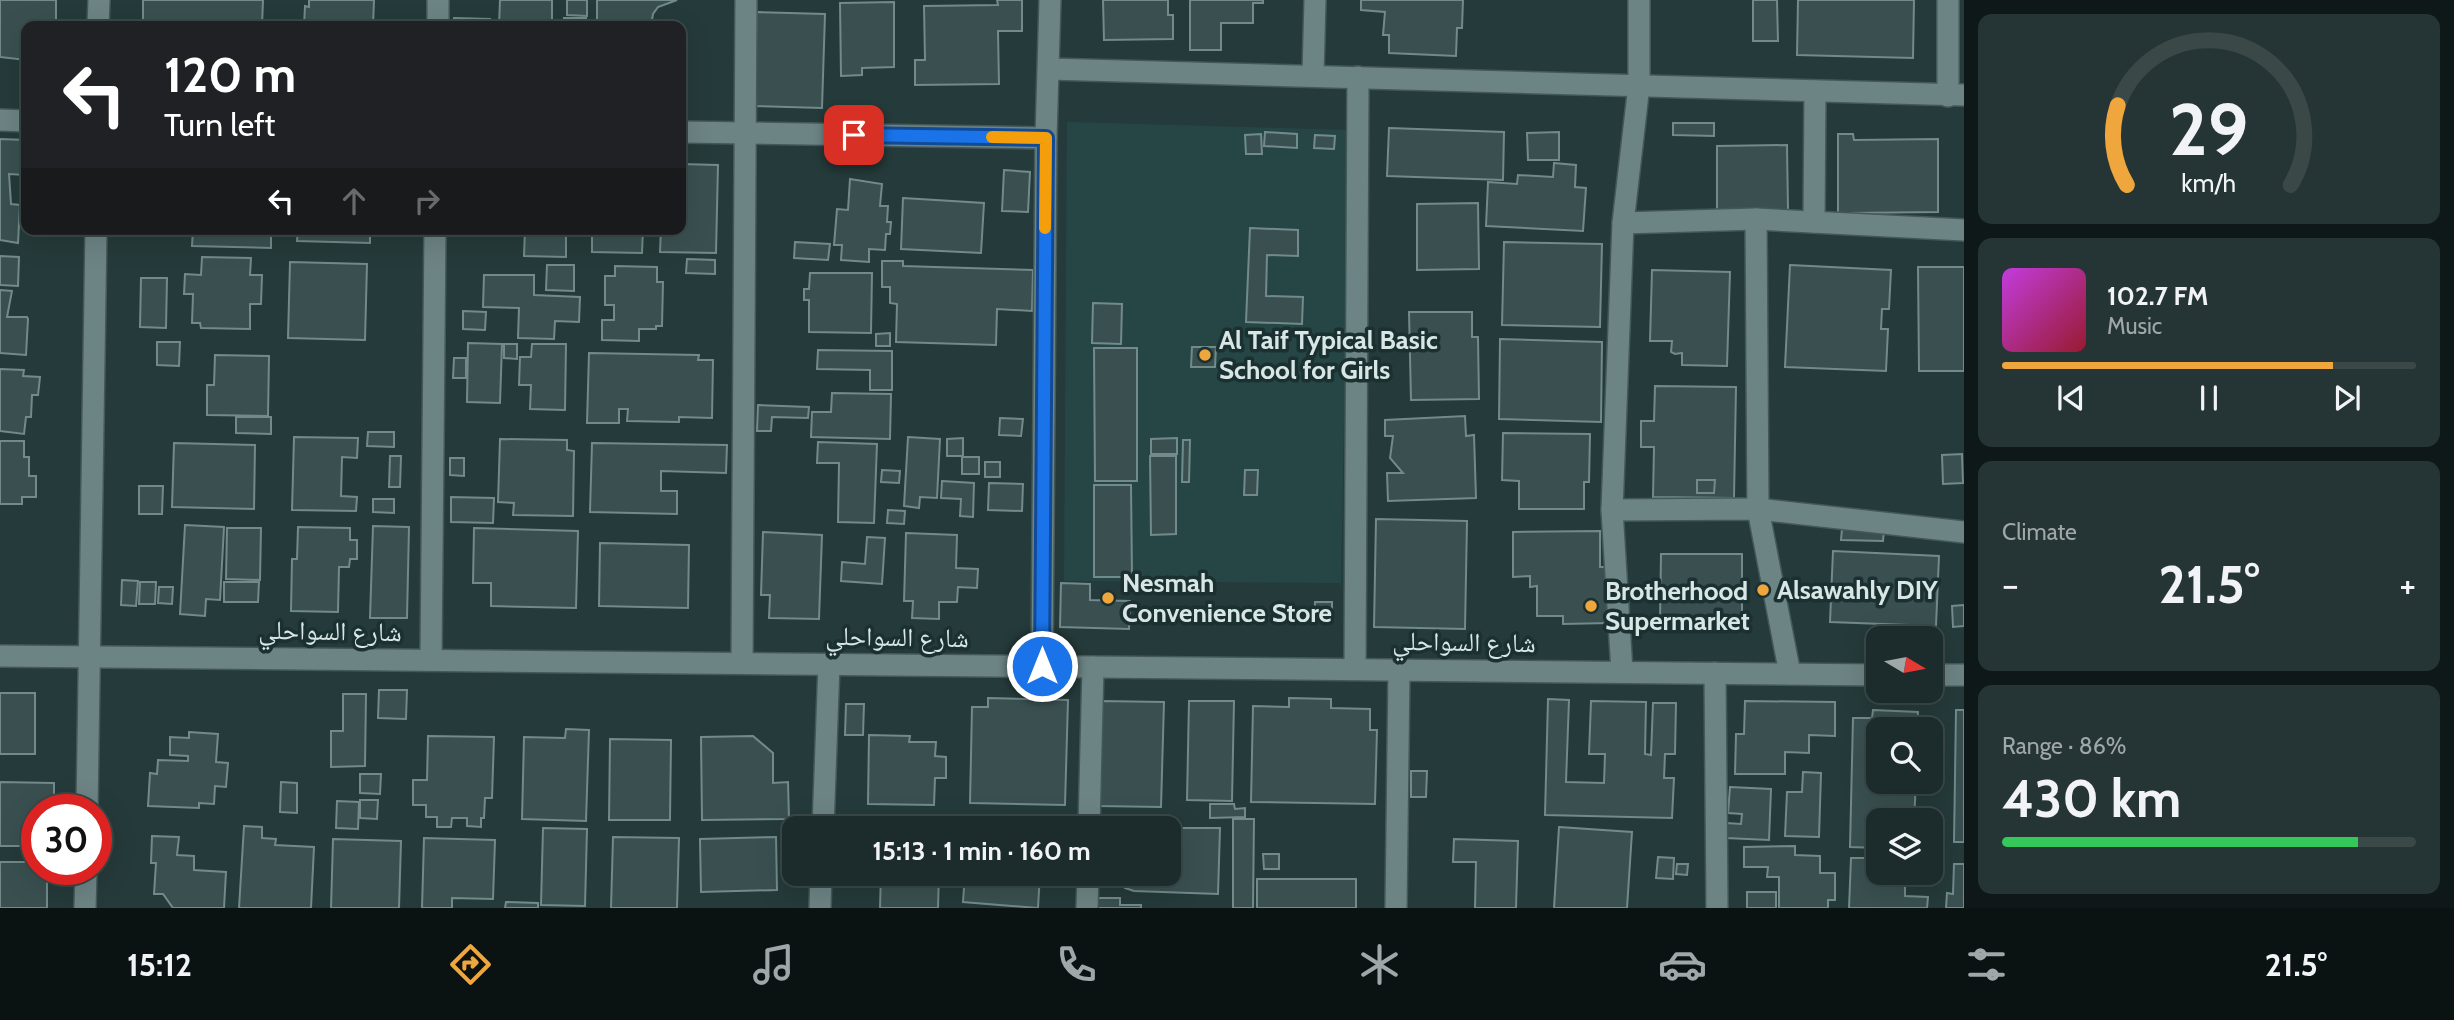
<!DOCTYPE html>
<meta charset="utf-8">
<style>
body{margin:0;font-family:Cabin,"Noto Naskh Arabic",sans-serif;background:#253434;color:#f1f3f6;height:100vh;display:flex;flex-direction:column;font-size:26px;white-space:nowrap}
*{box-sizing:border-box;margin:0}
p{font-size:23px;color:#a0a7a9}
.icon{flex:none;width:38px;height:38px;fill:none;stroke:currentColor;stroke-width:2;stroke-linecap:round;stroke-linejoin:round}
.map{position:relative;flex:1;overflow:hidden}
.panel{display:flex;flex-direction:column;gap:14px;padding:14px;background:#0f1818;width:490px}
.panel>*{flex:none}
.guide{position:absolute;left:21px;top:21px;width:665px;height:214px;border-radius:14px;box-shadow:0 7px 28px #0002,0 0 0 2px #3a4848;background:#202124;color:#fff;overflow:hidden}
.needle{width:46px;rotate:100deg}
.controls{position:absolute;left:1866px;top:626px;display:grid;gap:14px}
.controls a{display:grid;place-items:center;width:77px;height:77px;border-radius:14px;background:#1c2c2c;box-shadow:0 7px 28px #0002,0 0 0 2px #3a4848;font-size:35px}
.speed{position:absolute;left:21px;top:794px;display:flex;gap:14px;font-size:35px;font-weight:700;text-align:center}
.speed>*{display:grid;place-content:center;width:91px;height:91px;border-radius:50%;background:#1c2c2c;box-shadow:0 7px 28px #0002,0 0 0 2px #3a4848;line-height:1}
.speed .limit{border:10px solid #d22;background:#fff;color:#111}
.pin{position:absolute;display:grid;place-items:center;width:60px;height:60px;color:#fff;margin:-30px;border-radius:14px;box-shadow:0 4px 10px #0006}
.me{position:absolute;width:77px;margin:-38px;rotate:0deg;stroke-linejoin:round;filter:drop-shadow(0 0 5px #0008)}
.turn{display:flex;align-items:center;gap:24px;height:147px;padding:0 28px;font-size:32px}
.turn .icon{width:91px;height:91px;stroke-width:2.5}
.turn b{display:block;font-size:49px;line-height:60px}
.lanes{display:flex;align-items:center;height:66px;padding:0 28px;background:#0003;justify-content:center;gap:35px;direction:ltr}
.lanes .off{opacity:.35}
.big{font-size:52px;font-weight:700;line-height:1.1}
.panel .card{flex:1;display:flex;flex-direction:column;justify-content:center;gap:10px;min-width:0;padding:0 24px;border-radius:14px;background:#253434}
.panel .dial{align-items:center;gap:0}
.dial svg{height:182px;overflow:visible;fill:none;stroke:#3a4848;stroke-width:7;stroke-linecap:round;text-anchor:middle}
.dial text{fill:#f1f3f6;stroke:none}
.song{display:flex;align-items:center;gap:21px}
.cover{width:84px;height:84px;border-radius:10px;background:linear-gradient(135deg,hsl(290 70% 55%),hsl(350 70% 35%))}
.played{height:7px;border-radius:4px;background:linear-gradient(90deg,#efa73d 80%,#3a4848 80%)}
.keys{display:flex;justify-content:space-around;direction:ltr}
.heat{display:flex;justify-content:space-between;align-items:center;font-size:38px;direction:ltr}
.charge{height:10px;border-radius:5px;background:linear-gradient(90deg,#34c759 86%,#3a4848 0)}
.trip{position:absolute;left:782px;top:816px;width:399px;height:70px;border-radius:14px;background:#1c2c2c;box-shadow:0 7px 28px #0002,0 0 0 2px #3a4848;font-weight:700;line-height:70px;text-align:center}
.menu{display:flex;height:112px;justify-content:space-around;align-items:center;background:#0b1212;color:#a0a7a9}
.menu .icon{width:49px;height:49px}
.menu .selected{color:#efa73d}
.menu b{font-size:32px;color:#f1f3f6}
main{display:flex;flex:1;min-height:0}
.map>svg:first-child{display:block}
</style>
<main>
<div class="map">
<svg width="1964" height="908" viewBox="0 0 1964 908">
<rect width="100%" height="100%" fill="#253a3a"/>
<path fill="#264646" d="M1067 122 1349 130 1341 590 1340 583 1064 581Z"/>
<g fill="#3a5050" stroke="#728a8a" stroke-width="2">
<path d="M0 0H56V26H26V60L0 57Z"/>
<path d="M143 0H263L262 26H143Z"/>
<path d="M309 0H374L373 26H304L305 6 309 7Z"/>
<path d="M500 0H552V26H499Z"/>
<path d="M567 0H587V16L567 15Z"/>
<path d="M597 0H677L658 7 653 14 651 26H597Z"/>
<path d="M997 0H1022V31H998L999 84 915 85V60H925L924 6 998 5Z"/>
<path d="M1103 0H1168V15H1173V39L1104 40Z"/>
<path d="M1190 0H1263V3H1253V23H1221V50H1190Z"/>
<path d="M1361 0H1463L1462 28H1457L1456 56 1389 53V35H1383L1385 12 1361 10Z"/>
<path d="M1753 0H1777L1778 41H1753Z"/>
<path d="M1798 0H1914L1913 58 1797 55Z"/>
<path d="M894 2V67L862 68V75L841 76 840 3Z"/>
<path d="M757 12 825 14 822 108 754 106Z"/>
<path d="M454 18 490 19V26H454Z"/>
<rect x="564" y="18" width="22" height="8"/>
<path d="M1673 123H1714V136L1673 135Z"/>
<path d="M1389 128 1504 132 1503 180 1387 176Z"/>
<path d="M1265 132 1297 134V148L1264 146Z"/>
<path d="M1559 132V160H1528L1527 133Z"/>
<path d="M1261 134 1262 154H1246L1245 135Z"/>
<path d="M1838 134H1853L1854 140 1938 139V212L1851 213V218H1838Z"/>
<path d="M1315 135 1335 136 1334 149 1314 148Z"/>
<path d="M0 139 26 140V175L9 174 11 204 20 205 18 243 0 240Z"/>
<path d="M1787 145 1788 211 1717 212V146Z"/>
<path d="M1554 163 1576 165 1575 187 1586 188 1583 231 1486 226 1488 182 1517 184 1518 175 1553 177Z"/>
<path d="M681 164 718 165 716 253 660 252 661 229H681Z"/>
<path d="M1004 170 1030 172 1028 212 1002 211Z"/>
<path d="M850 179 882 184 880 206H888L887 222H891L890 234H886L885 250 869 249V262L841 260 842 245H834L837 209 848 210Z"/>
<path d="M903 198 984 203 981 253 901 249Z"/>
<path d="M1478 203 1479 269 1417 270V204Z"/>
<path d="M1250 228 1298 230V256L1267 255 1266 296 1303 297 1302 324 1246 322Z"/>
<path d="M193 229H271V248L192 246Z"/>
<path d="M298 229H370V243L297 241Z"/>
<path d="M525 229H566V257L524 256Z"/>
<path d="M592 229H643L642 253 592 252Z"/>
<path d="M795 242 830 244 828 260 794 258Z"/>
<path d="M1504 242 1602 244 1600 327 1502 325Z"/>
<path d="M0 256 19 257 18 286 0 285Z"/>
<path d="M202 257 251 258 250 275H262L261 304H250V329L201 328 200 323H192L193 294H184L185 274 201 275Z"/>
<path d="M687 259 715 260V274L686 273Z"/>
<path d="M882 261H903V266L1033 270 1032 311 997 309 996 345 896 342 897 304 890 303V287H882Z"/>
<path d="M290 262 367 264 365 340 288 338Z"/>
<path d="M547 265H574V291L546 290Z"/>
<path d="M1790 265 1891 270 1889 309H1882L1881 329H1888L1886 371 1785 367Z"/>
<path d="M615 266 657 267V282H663L662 326H656V329H639V341L602 340V320H614V305H605V276H615Z"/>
<path d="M1918 267H1964V371H1919Z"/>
<path d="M1652 270 1730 272 1727 366 1682 365V353L1675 354 1671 352 1672 341H1650Z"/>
<path d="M810 273H872L871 333 809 332V300H804V289H809Z"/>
<path d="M484 275H534V295L580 297 579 322 555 321 554 339 518 338 519 308 483 307Z"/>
<path d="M141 278H167L166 328 140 327Z"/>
<path d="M0 290 12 291 7 317H27L28 319 26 355 0 353Z"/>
<path d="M1093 303 1122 304 1121 344 1092 343Z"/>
<path d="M463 311 486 312 485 330 463 329Z"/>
<path d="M1409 312H1472V337H1478L1479 399 1411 400Z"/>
<path d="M890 333V346H876V334Z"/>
<path d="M1500 339 1602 342 1601 422 1499 419Z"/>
<path d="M157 342H180L179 366 157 365Z"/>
<path d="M468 343 502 344 500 403 467 402Z"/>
<path d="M504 344H517V359L504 358Z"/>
<path d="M532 344H566L565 410 530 409 531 385H519L520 357H531Z"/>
<path d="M1192 347H1216L1215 367H1191Z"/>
<path d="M1094 348H1137V481H1095Z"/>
<path d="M818 350 892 351V390H870V370L817 369Z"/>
<path d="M589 353 699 355 698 360H713L712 418 679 417V422L627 421 628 409H619V423H587Z"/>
<path d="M215 355 269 356 268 416 207 415V385H214Z"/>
<path d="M454 358H466V378H453Z"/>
<path d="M0 369 24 370 23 376 40 377 38 395H32L31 417H26L24 434 0 431Z"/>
<path d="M1655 386 1736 387 1734 498 1653 497 1654 447H1641V421H1654Z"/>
<path d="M832 393 891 394 890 439 811 437 812 412H831Z"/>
<path d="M758 405 809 407 808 418 772 417 771 431H757Z"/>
<path d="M1465 416 1466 436 1474 435 1476 498 1388 501 1387 473H1403L1390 458 1393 436H1385V420Z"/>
<path d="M236 417H271V434L236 433Z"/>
<path d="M1000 418 1023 419 1021 436 999 435Z"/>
<path d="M368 432H394V447L367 446Z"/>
<path d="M1503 433 1590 434 1589 482H1584V509H1519V481L1502 480Z"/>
<path d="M294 437 358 438 357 458 342 457 341 496 357 497 356 511 292 510Z"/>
<path d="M908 437 940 439 937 498 920 497 919 508 904 506Z"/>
<path d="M963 438V456H947V439Z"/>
<path d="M1177 438V454H1151V439Z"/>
<path d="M500 439 567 440V450L574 451 573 516 513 515 514 503 498 502Z"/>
<path d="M1183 440H1190L1189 482H1182Z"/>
<path d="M0 441H24V457H29V476H36V497H22V504H0Z"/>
<path d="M818 442 877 444 874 523 838 522 839 463H817Z"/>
<path d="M174 443 255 445 254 509 172 507Z"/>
<path d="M592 443 727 445 726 473 661 471V491H677V514L590 512Z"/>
<path d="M1962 454 1963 483 1943 484 1942 455Z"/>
<path d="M390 456H401L400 487H389Z"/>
<path d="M1150 456H1176V534L1151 535Z"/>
<rect x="962" y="457" width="17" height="17"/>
<path d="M450 458H464V476L450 475Z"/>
<rect x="985" y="462" width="15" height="15"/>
<path d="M882 470 900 471 899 483 881 482Z"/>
<path d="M1245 470H1258L1257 495H1244Z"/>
<path d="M1697 480H1715L1714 493H1697Z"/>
<path d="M942 481 974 483 973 517 960 516 961 499 941 498Z"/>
<path d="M989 483 1023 484 1022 511 988 510Z"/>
<path d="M1094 485H1131L1132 577H1094Z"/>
<path d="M139 486H163L162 514H139Z"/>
<path d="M451 497 494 498 493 523 451 522Z"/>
<path d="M373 499H394V513L373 512Z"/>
<path d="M888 510 905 511 904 524 887 523Z"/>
<path d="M1376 519 1467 521 1465 629 1374 627Z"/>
<path d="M185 525 224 527 220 600 206 599 205 616 180 614Z"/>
<path d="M373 526 409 527 407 618H370Z"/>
<path d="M298 527 350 528V540H357V559H350L349 567H339L338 612 291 611 292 559H297Z"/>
<path d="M227 528H261L260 580 226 579Z"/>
<path d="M474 528 578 531 576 608 491 606V583H473Z"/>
<path d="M1842 529 1884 530 1883 541 1841 540Z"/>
<path d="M1600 531V567H1610V623L1563 624V616H1537V586L1530 587V576L1513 577V532Z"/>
<path d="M763 532 822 535 819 619 769 618 770 595H761Z"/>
<path d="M906 533 957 535 956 568 978 569 977 588 958 587 957 602H939V619L912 618 913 601H904Z"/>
<path d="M867 537 885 538 882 584 841 581 842 562 865 564Z"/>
<path d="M600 543 689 545 688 608 599 606Z"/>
<path d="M1833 551 1939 556 1936 626 1830 622Z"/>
<path d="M1661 554H1742V622H1660Z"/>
<path d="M122 580 138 581 136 606 121 605Z"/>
<path d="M140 582H156L155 604H139Z"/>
<path d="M224 582H259L258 602H224Z"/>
<path d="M1061 583 1090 584V600L1130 601 1129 629 1060 627Z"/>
<path d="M159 587H173L172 604 158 603Z"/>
<path d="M1315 602H1332V622L1314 621Z"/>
<path d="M1964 605V626L1953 627 1952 606Z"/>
<path d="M379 690H407L406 719 378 718Z"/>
<rect x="0" y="693" width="35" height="61"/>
<path d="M343 694H366L365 766 331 767V731H343Z"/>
<path d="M988 698 1068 700 1065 805 970 803 972 707H988Z"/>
<path d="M1289 698 1331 699V708L1370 709V730H1377L1375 804 1251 802 1253 706 1289 707Z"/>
<path d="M1548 699 1569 700 1566 782 1604 783 1605 754H1589L1591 701 1646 702 1645 754 1651 755 1653 703H1676L1675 754H1665L1664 778H1674L1672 818 1545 815Z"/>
<path d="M1101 701 1164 702 1161 807 1098 806Z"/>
<path d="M1189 701H1234L1232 801 1187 800Z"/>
<path d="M1745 701 1835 702V736L1809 735V753L1785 752V774H1735L1736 734H1744Z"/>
<path d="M846 704H864L863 735H845Z"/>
<path d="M1873 710 1918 712 1917 730H1878V782H1916L1914 821H1878V848L1850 847 1853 718H1872Z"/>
<path d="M1956 710H1964V842H1954Z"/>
<path d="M566 729 589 730 586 821 522 819 524 737 565 738Z"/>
<path d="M189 732 218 734 216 762 228 763 226 787 215 786 214 804 199 803V808L148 806 150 773 157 774 158 760 188 761V756L170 755V737L189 738Z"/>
<path d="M869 735 910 736 909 742H936L935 756 946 757V778H935L934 805 868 804Z"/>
<path d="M428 736 494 737 492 798H485L484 818H481V827L467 826V818H452L451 827H437V817H426V805H413V780H427Z"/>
<path d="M753 736 773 753V783L788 782 789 819 702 820 701 737Z"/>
<path d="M610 739 671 740 670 820H609Z"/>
<path d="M1411 771H1427L1426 797H1411Z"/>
<path d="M1803 772 1821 773 1819 837 1785 836 1787 792H1802Z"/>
<path d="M360 774H381L380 794 360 793Z"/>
<path d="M0 782 54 783V810H37V846H0Z"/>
<path d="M281 782 297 783V813L280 812Z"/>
<path d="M1730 787 1771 789 1769 840 1726 838 1727 823 1741 824 1742 814 1728 813Z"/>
<path d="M360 800H378L377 819 360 818Z"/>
<path d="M337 801 359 802 358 829 336 828Z"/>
<path d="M1210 804H1234L1235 809 1245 808V817L1210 818Z"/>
<path d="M899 818 941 819 940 828H899Z"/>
<path d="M1233 819H1254L1253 908H1233Z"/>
<path d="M969 821 1044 827V828H969Z"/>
<path d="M244 826 262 827V838L276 839 275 845 314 847 311 908H239Z"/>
<path d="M1559 827 1632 832 1627 908H1554Z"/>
<path d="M543 828 587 829 585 906 541 905Z"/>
<path d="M1169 828H1220L1218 894 1134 891 1125 888V873H1169Z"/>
<path d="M152 836 179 837 177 855 194 856V870L226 872 224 908H173L163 894H154L156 863H151Z"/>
<path d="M613 837 679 838 677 908H611Z"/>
<path d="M776 837 777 890 701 892 700 839Z"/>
<path d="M424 838 495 840 493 899 452 898V908H422Z"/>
<path d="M333 839 401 841 399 908H331Z"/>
<path d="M1454 839 1518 841 1516 908H1475L1476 862H1453Z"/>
<path d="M1795 846V855L1820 856V873H1835V900H1828V908H1779V877H1767L1768 867H1744V847Z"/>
<path d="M1263 854H1279V869H1264Z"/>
<path d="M1658 857 1674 858 1673 879 1656 878Z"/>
<path d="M1851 858H1869V863H1878V873H1905V896L1928 897 1927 908H1849Z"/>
<path d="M0 862H37V870H47V908H0Z"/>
<path d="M1677 864H1688L1687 875 1676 874Z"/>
<path d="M1954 864H1964V908H1946L1947 893 1953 894Z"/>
<path d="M881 873H939L938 908H880Z"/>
<path d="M965 873H1040L1038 908 963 902Z"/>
<rect x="1257" y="879" width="99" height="29"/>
<rect x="1747" y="892" width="29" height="16"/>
<path d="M1096 898H1120V905H1141V908H1096Z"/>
<path d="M506 902 538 903V908H505Z"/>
</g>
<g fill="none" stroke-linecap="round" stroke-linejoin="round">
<g stroke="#455858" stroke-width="24">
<g id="minor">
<path d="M98 26 99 0"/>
<path d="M438 26V0"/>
<path d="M1049 69 1964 95"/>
<path d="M1313 75 1315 0"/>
<path d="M1948 96V0"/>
<path d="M0 120 26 121"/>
<path d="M681 132 1046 138"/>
<path d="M1756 219 1758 509 1790 674"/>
<path d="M1814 222 1815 91"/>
<path d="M1623 223 1756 219 1964 230"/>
<path d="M1612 510 1758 509 1964 532"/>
<path d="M0 656 1878 675"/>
<path d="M431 660 435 229"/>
<path d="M742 663 746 0"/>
<path d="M1042 666 1046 138 1050 0"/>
<path d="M1355 669 1358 77"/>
<path d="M1622 672 1612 510 1623 223 1639 85V0"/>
<path d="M1715 673 1717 908"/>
<path d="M1930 675H1964"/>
<path d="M87 810 96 229"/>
<path d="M823 828 829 664"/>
<path d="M1089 828 1093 667"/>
<path d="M85 908 86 870"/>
<path d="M820 908 821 873"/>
<path d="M1087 908 1088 873"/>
<path d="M1396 908 1399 670"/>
</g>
</g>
<use href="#minor" stroke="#6d8484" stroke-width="21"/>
</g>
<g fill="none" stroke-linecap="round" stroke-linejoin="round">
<g stroke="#114b97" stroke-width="18">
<path id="route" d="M854 135 1046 138 1042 666"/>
</g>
<use href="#route" stroke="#1a73e8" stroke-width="12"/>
<path stroke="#f59e0b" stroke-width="12" d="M992 137 1046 138 1045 228"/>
</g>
<g fill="#efa73d" stroke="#1b3030" stroke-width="2.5">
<circle cx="1205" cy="355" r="7"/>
<circle cx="1763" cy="590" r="7"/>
<circle cx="1108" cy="598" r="7"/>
<circle cx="1591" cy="606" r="7"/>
</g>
<g text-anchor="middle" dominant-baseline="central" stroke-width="7" stroke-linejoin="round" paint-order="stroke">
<g font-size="26" font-weight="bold" fill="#d9e6e6" stroke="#1b3030" text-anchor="start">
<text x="1219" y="340">Al Taif Typical Basic<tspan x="1219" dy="30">School for Girls</tspan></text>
<text x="1122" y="583">Nesmah<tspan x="1122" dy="30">Convenience Store</tspan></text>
<text x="1777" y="590">Alsawahly DIY</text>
<text x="1605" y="591">Brotherhood<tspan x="1605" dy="30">Supermarket</tspan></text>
</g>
<g font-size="26" fill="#d9e6e6" stroke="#1b3030">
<text transform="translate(330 631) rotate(1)">شارع السواحلي</text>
<text transform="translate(897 637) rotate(1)">شارع السواحلي</text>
<text transform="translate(1464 642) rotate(1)">شارع السواحلي</text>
</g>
</g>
</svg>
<div class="controls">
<a><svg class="needle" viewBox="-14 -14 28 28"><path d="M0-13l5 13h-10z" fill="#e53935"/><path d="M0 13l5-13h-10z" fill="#a0a7a9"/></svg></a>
<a><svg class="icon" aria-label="search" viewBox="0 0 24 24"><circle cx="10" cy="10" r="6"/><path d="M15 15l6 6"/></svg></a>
<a><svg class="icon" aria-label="layers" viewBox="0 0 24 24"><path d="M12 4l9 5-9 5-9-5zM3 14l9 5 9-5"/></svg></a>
</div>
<div class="speed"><div class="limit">30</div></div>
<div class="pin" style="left:854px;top:135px;background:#d93025"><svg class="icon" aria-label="arrive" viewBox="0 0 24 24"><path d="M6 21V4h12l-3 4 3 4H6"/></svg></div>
<svg class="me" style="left:1042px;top:666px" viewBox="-20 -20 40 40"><circle r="17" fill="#1a73e8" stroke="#fff" stroke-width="3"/><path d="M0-11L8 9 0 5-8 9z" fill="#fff"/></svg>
<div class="trip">15:13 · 1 min · 160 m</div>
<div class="guide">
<div class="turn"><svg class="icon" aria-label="left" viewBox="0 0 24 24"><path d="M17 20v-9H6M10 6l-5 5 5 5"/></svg><div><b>120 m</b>Turn left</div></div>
<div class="lanes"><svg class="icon" aria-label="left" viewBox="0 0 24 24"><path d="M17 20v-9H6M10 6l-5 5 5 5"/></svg><svg class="icon off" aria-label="ahead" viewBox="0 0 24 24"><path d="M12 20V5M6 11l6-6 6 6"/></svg><svg class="icon off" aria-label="right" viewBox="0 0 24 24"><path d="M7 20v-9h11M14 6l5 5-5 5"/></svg></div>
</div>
</div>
<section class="panel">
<div class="card dial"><svg viewBox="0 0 100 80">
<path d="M14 69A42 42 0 1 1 86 69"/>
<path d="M14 69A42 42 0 0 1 10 34" stroke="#efa73d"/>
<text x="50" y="56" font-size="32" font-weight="700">29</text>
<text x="50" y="72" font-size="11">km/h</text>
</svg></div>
<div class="card">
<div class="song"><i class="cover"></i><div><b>102.7 FM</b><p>Music</p></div></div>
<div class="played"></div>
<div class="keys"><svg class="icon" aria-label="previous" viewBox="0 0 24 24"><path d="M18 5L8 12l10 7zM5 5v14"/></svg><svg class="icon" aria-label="pause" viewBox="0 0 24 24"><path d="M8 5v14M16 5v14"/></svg><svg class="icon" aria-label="next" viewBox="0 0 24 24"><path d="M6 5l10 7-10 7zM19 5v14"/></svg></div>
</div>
<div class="card"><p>Climate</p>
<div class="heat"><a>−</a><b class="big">21.5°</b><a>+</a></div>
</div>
<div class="card"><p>Range · 86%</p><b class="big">430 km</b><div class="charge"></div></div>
</section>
</main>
<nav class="menu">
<b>15:12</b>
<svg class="icon selected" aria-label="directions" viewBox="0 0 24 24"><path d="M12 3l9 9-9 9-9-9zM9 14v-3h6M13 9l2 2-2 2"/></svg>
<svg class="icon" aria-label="music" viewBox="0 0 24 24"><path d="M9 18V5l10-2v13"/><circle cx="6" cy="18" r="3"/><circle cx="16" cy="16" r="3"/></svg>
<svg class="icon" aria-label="phone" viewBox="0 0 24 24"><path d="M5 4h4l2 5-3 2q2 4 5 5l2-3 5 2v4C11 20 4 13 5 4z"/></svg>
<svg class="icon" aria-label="climate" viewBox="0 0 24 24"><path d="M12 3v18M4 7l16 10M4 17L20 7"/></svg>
<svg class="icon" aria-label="car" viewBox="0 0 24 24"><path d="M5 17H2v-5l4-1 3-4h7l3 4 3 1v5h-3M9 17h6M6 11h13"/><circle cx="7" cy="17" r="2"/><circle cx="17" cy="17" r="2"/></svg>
<svg class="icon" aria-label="filters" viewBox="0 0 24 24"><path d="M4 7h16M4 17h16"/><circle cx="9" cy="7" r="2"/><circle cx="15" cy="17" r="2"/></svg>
<b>21.5°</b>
</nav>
